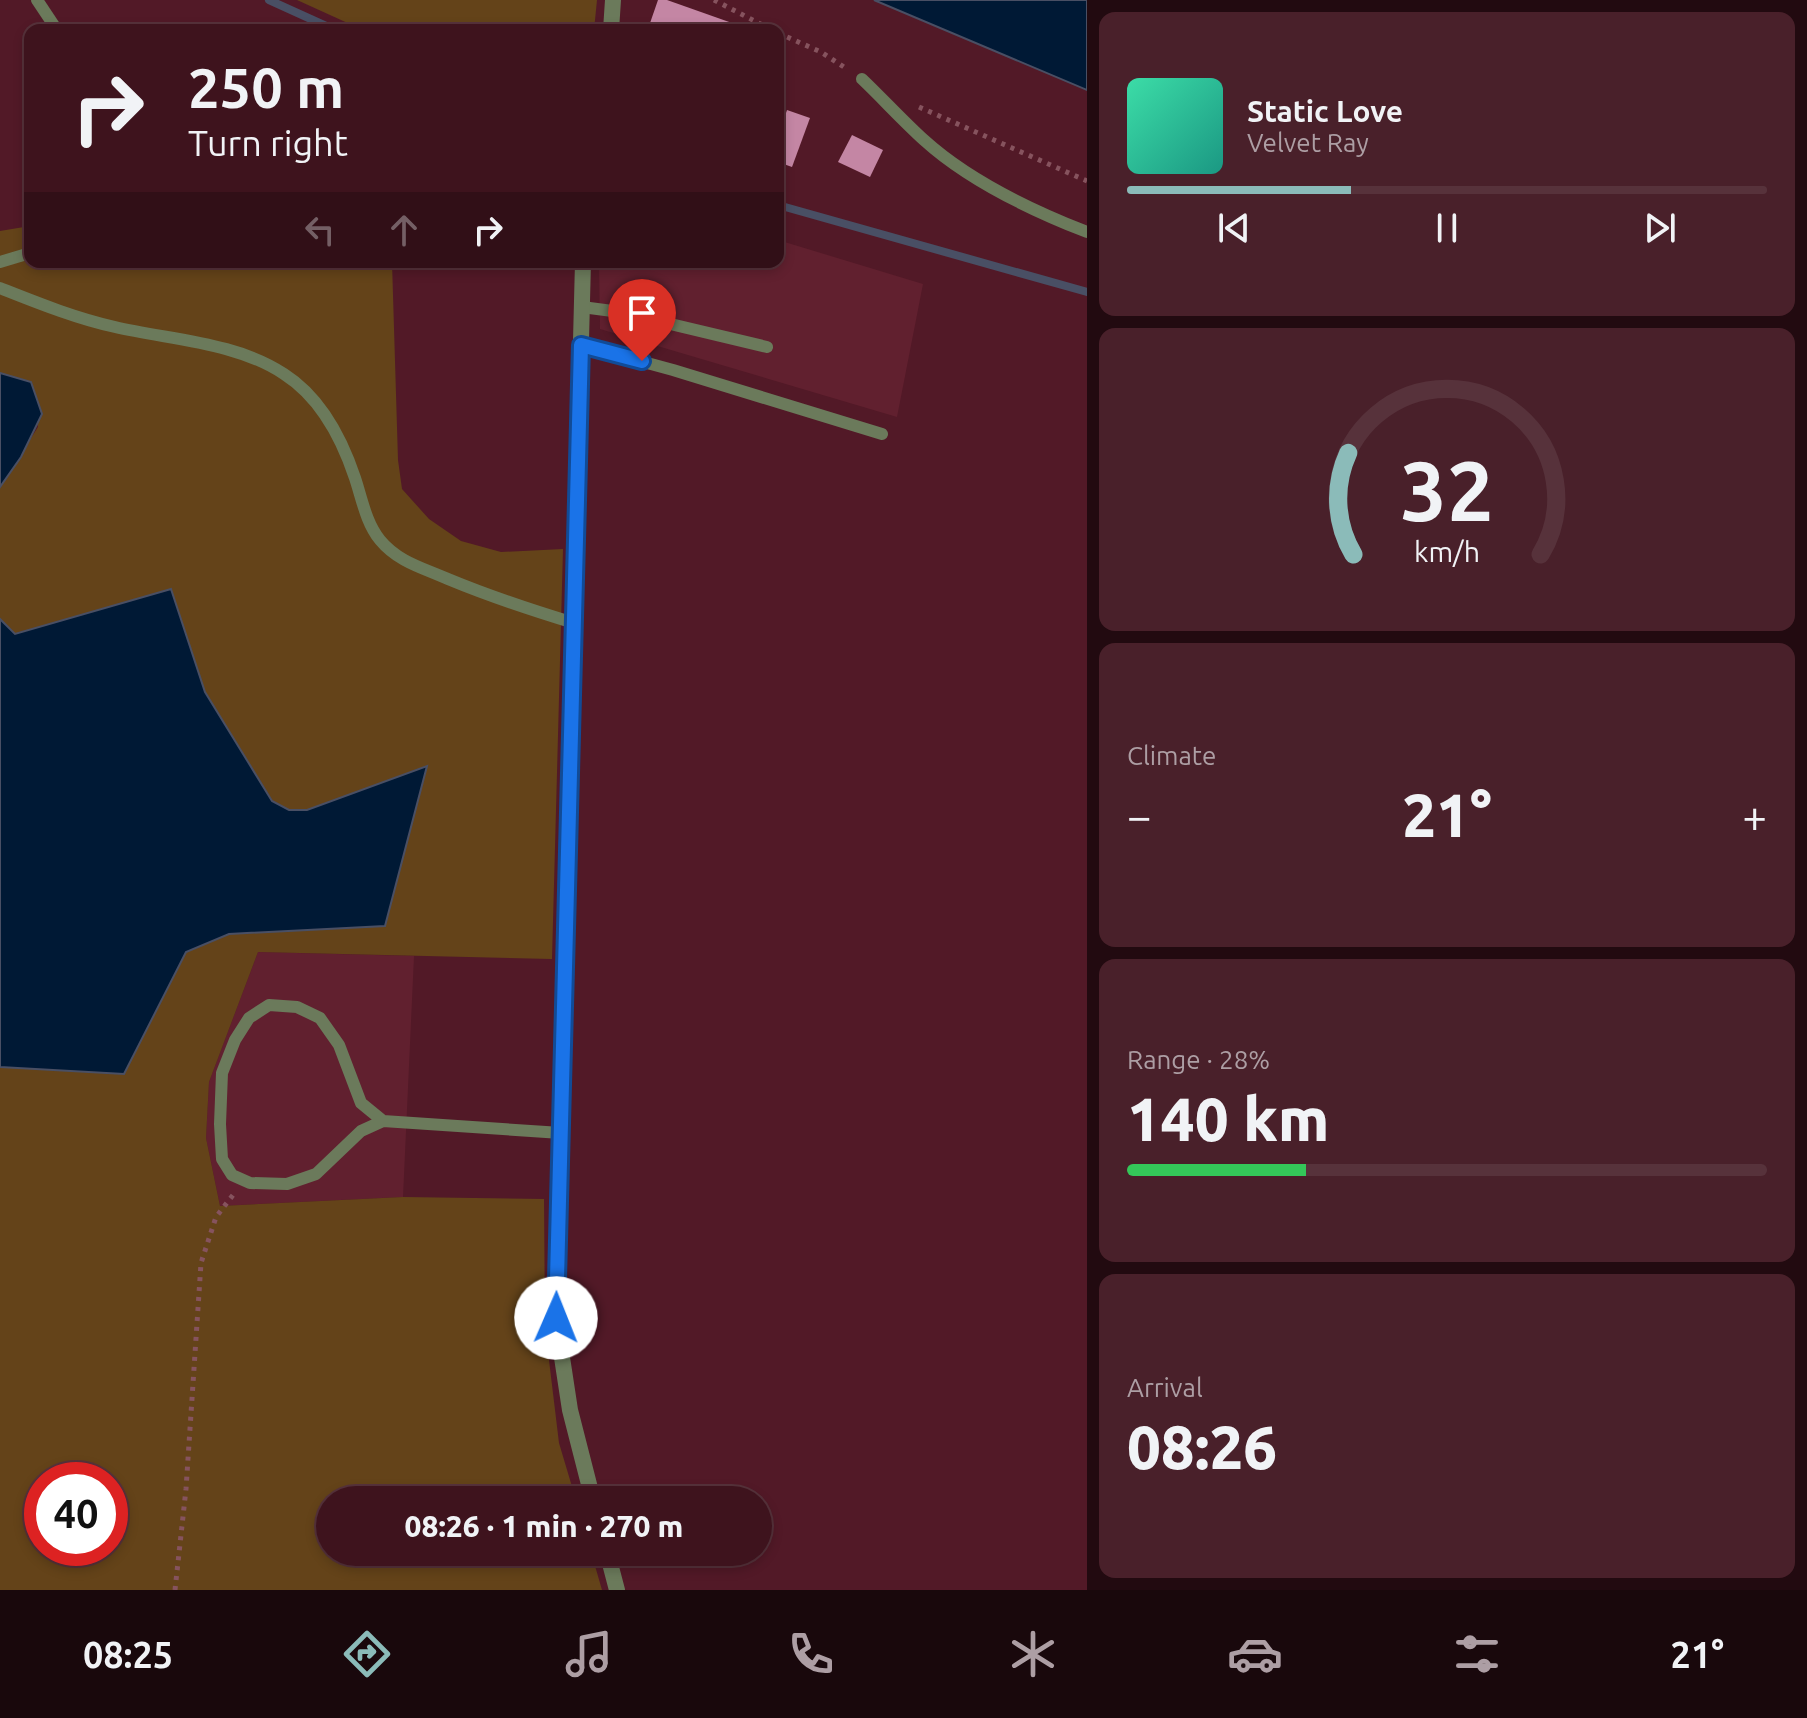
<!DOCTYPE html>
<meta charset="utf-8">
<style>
body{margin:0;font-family:Ubuntu,sans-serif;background:#49202a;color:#f1f3f6;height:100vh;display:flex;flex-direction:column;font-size:30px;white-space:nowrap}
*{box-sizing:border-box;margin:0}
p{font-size:26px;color:#ad9ea4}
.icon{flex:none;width:44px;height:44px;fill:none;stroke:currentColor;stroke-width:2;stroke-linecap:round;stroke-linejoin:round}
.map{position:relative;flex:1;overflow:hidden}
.panel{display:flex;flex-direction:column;gap:12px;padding:12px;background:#220a10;width:720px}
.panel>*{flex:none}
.top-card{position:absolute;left:24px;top:24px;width:760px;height:244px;border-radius:16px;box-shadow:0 4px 12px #0003,0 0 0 2px #57323b;background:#3e131d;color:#f1f3f6;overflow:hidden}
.speed{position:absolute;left:24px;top:1462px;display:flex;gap:16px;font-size:40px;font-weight:700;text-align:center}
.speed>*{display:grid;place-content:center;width:104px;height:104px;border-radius:50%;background:#3e131d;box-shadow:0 4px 12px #0003,0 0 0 2px #57323b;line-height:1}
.speed .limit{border:12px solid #d22;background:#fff;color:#111}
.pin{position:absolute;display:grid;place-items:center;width:68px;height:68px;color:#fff;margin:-82px -34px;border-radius:50% 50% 50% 0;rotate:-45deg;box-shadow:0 0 8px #0007}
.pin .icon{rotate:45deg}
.me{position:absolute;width:88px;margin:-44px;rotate:1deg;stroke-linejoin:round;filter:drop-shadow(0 0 6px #0008)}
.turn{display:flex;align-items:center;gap:28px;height:168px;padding:0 32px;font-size:36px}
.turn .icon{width:104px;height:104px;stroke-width:2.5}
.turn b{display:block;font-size:56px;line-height:68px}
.lanes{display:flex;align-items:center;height:76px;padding:0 32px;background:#0003;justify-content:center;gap:40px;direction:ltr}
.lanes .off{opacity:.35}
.big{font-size:60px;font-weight:800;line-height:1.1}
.panel .card{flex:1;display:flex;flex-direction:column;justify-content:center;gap:12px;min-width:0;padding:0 28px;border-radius:16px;background:#49202a}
.panel .dial{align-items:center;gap:0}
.dial svg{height:208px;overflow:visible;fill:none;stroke:#57323b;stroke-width:7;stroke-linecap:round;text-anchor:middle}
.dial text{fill:#f1f3f6;stroke:none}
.song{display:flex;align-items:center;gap:24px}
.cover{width:96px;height:96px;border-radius:12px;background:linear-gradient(135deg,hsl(160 70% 55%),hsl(170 70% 35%))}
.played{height:8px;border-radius:4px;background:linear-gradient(90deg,#8bbbb9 35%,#57323b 35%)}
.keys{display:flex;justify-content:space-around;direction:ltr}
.heat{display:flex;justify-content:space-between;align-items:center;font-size:44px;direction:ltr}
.charge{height:12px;border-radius:6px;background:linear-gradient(90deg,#34c759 28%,#57323b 0)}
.trip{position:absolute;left:316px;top:1486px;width:456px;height:80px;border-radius:40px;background:#3e131d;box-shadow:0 4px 12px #0003,0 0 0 2px #57323b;font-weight:800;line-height:80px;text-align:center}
.dock{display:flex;height:128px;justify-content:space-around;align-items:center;background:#19080c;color:#ad9ea4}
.dock .icon{width:56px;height:56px}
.dock .on{color:#8bbbb9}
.dock b{font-size:36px;color:#f1f3f6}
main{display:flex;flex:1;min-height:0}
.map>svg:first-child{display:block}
</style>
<main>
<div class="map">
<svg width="1087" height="1590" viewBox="0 0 1087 1590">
<rect width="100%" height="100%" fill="#521927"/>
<g fill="#61202f">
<path d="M778 240 923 284 897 417 600 329 599 262H778Z"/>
<path d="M258 952 414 956 403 1197 220 1206 206 1138 209 1082Z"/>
</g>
<g fill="#644319" fill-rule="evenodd">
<path d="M297 0H597L594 30H363Z"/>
<path d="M30 226V262H392L398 460 402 489 429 519 461 541 501 552 563 549 552 959 258 952 209 1082 206 1138 220 1206 403 1197 544 1199 545 1327 559 1443 576 1500H330V1552H591L602 1590H0V1067L124 1074 186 952 229 934 385 926 427 766 307 810H289L272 800 205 692 171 589 14 634 0 619V487L38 427 31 382 0 373V231ZM42 1480H110V1548H42Z"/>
</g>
<g fill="#001935" stroke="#494f64" stroke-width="2">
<path d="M874 0H1087V90Z"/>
<path d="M0 373 31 382 42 414 21 457 0 487Z"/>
<path d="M171 589 205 692 272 801 289 810H307L427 766 385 926 229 934 186 952 124 1074 0 1067V619L15 634Z"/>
</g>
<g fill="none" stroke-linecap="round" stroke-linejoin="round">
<g stroke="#494f64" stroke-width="8">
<path d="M269 0 335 30"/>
<path d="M778 205 1087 292"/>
</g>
</g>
<g fill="#c486a4">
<path d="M658 0H667L732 23 729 30H662L649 26Z"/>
<path d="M787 110 810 118 792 167 778 162V137Z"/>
<path d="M852 135 883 150 870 177 838 162Z"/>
</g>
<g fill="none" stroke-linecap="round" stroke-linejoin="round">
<g stroke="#86535e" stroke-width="5" stroke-dasharray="4 6" stroke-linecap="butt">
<path d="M714 0 772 30"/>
<path d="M778 33 821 52 847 69"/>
<path d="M919 107 1087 181"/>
<path d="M175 1590 186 1489 201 1263 216 1217 233 1195"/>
</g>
<g stroke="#6b7a5b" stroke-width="12">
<path d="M37 0 57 30"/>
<path d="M862 79C883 99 903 121 924 140 968 180 1033 211 1087 232"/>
<path d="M0 262 30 253"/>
<path d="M0 288C38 303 75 318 115 327 171 340 236 342 284 374 320 397 342 439 355 478 362 499 366 523 380 540 398 562 423 568 448 579 489 596 531 610 574 623"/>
<path d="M582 307 620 312 767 347"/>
<path d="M581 345 673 370 882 434"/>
<path d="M383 1121 361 1103 339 1045 320 1018 297 1007 269 1005 249 1018 235 1040 222 1073 220 1124 222 1159 232 1175 250 1183 287 1184 316 1174 361 1131 383 1121 561 1133"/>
</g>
<g stroke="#6b7a5b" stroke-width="16">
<path d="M611 30 613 0"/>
<path d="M583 262 556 1318 570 1410 593 1500"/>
<path d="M607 1552 617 1590"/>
</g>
</g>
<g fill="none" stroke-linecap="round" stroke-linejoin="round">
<g stroke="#114b97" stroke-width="20">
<path id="route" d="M556 1318 581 345 642 361"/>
</g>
<use href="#route" stroke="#1a73e8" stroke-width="14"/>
</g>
</svg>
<div class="speed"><div class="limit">40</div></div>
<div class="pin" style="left:642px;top:361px;background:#d93025"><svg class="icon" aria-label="arrive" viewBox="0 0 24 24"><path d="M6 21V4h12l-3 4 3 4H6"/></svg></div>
<svg class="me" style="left:556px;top:1318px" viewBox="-20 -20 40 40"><circle r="19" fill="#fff"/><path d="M0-13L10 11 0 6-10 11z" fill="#1a73e8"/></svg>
<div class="trip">08:26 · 1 min · 270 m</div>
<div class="top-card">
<div class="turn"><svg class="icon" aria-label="right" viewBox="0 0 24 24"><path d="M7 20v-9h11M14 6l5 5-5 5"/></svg><div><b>250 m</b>Turn right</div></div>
<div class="lanes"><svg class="icon off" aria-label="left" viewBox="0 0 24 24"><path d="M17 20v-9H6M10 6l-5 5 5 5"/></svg><svg class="icon off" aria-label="ahead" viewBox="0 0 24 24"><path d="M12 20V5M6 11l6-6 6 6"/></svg><svg class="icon" aria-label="right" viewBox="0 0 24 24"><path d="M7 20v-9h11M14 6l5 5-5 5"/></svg></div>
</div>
</div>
<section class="panel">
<div class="card">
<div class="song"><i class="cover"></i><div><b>Static Love</b><p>Velvet Ray</p></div></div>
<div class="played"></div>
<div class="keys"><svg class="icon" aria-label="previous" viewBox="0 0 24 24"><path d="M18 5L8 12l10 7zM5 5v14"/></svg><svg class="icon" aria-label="pause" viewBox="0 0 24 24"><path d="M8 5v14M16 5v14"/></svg><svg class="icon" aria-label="next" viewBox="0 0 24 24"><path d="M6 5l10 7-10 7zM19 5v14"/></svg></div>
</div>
<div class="card dial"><svg viewBox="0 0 100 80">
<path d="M14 69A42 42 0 1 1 86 69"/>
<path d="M14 69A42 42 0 0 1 12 30" stroke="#8bbbb9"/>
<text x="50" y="56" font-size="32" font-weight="700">32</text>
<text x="50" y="72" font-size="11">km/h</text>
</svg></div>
<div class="card"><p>Climate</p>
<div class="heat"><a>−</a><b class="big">21°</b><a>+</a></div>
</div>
<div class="card"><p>Range · 28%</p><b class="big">140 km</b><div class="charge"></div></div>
<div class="card"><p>Arrival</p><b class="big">08:26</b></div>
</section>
</main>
<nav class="dock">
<b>08:25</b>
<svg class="icon on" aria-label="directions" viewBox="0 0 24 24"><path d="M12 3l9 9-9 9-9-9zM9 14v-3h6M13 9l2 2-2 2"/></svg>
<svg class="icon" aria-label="music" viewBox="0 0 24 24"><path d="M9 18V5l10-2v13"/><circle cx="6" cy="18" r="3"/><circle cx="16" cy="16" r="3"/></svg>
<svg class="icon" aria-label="phone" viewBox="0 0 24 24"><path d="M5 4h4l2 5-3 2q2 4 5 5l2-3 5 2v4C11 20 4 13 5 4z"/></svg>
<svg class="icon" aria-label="climate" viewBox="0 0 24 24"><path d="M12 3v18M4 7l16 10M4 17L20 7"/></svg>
<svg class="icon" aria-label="car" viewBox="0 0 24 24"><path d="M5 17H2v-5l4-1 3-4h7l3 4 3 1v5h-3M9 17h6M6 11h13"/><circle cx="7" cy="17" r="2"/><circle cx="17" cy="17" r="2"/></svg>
<svg class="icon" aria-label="filters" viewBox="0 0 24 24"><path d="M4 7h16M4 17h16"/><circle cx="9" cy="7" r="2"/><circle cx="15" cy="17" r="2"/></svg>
<b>21°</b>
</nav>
